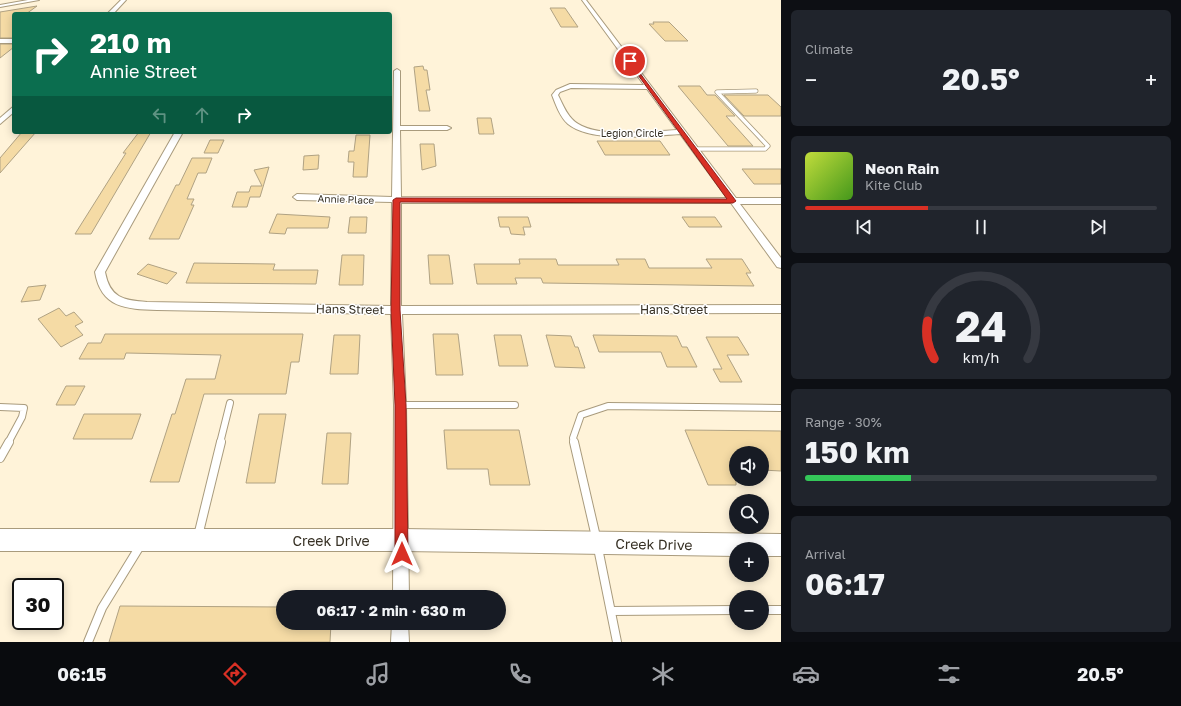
<!DOCTYPE html>
<meta charset="utf-8">
<style>
body{margin:0;font-family:"Golos Text",sans-serif;background:#20242c;color:#f1f3f6;height:100vh;display:flex;flex-direction:column;font-size:15px;white-space:nowrap}
*{box-sizing:border-box;margin:0}
p{font-size:13px;color:#9ea1a6}
.icon{flex:none;width:22px;height:22px;fill:none;stroke:currentColor;stroke-width:2;stroke-linecap:round;stroke-linejoin:round}
.map{position:relative;flex:1;overflow:hidden}
.drawer{display:flex;flex-direction:column;gap:10px;padding:10px;background:#0d0f14;width:400px}
.drawer>*{flex:none}
.top-card{position:absolute;left:12px;top:12px;width:380px;height:122px;border-radius:4px;box-shadow:0 2px 10px #0003;background:#0b6e4f;color:#fff;overflow:hidden}
.fabs{position:absolute;left:729px;top:446px;display:grid;gap:8px}
.fabs a{display:grid;place-items:center;width:40px;height:40px;border-radius:50%;background:#171b24;box-shadow:0 2px 10px #0003;font-size:20px}
.speed{position:absolute;left:12px;top:578px;display:flex;gap:8px;font-size:20px;font-weight:700;text-align:center}
.speed>*{display:grid;place-content:center;width:52px;height:52px;border-radius:50%;background:#171b24;box-shadow:0 2px 10px #0003;line-height:1}
.speed .limit{border:2px solid #111;border-radius:6px;background:#fff;color:#111}
.pin{position:absolute;display:grid;place-items:center;width:34px;height:34px;color:#fff;margin:-17px;border:2px solid #fff;border-radius:50%;box-shadow:0 1px 4px #0007}
.me{position:absolute;width:44px;margin:-22px;rotate:0deg;stroke-linejoin:round;filter:drop-shadow(0 0 3px #0008)}
.turn{display:flex;align-items:center;gap:14px;height:84px;padding:0 12px;font-size:18px}
.turn .icon{width:52px;height:52px;stroke-width:2.5}
.turn b{display:block;font-size:28px;line-height:34px}
.lanes{display:flex;align-items:center;height:38px;padding:0 12px;background:#0003;justify-content:center;gap:20px;direction:ltr}
.lanes .off{opacity:.35}
.big{font-size:30px;font-weight:700;line-height:1.1}
.drawer .widget{flex:1;display:flex;flex-direction:column;justify-content:center;gap:6px;min-width:0;padding:0 14px;border-radius:6px;background:#20242c}
.drawer .dial{align-items:center;gap:0}
.dial svg{height:104px;overflow:visible;fill:none;stroke:#363941;stroke-width:7;stroke-linecap:round;text-anchor:middle}
.dial text{fill:#f1f3f6;stroke:none}
.song{display:flex;align-items:center;gap:12px}
.cover{width:48px;height:48px;border-radius:6px;background:linear-gradient(135deg,hsl(70 70% 55%),hsl(100 70% 35%))}
.played{height:4px;border-radius:2px;background:linear-gradient(90deg,#d93025 35%,#363941 35%)}
.keys{display:flex;justify-content:space-around;direction:ltr}
.heat{display:flex;justify-content:space-between;align-items:center;font-size:22px;direction:ltr}
.charge{height:6px;border-radius:3px;background:linear-gradient(90deg,#34c759 30%,#363941 0)}
.trip{position:absolute;left:276px;top:590px;width:230px;height:40px;border-radius:20px;background:#171b24;box-shadow:0 2px 10px #0003;font-weight:700;line-height:40px;text-align:center}
.menu{display:flex;height:64px;justify-content:space-around;align-items:center;background:#090b0e;color:#9ea1a6}
.menu .icon{width:28px;height:28px}
.menu .active{color:#d93025}
.menu b{font-size:18px;color:#f1f3f6}
main{display:flex;flex:1;min-height:0}
.map>svg:first-child{display:block}
</style>
<main>
<div class="map">
<svg width="781" height="642" viewBox="0 0 781 642">
<rect width="100%" height="100%" fill="#fff3d9"/>
<g fill="#f5dba5" stroke="#b0a283">
<path d="M37 6 26 14H14V38H0V12Z"/>
<path d="M550 8H565L578 27H561Z"/>
<path d="M653 22H669L688 41H665L649 24H654Z"/>
<path d="M0 44H14V47L0 58Z"/>
<path d="M423 66 424 70H427L430 90H426L430 111H419L414 67Z"/>
<path d="M678 86H700L707 95H715L735 116H726L753 146H728Z"/>
<path d="M724 95H768L781 107V116H744Z"/>
<path d="M477 118H491L494 134H479Z"/>
<path d="M22 132H36L0 173V158Z"/>
<path d="M139 132H151L91 234H75L126 153H123Z"/>
<path d="M356 135H370L367 177H353L354 162H348L349 151H354Z"/>
<path d="M210 140H224L218 153H204Z"/>
<path d="M597 141H660L670 155H605Z"/>
<path d="M420 144H434L436 166 422 170Z"/>
<path d="M319 155 318 169 303 170 304 156Z"/>
<path d="M192 158H212L206 173H198L187 199H194L191 205H194L179 239H149L176 185H179Z"/>
<path d="M269 167 260 197H250L247 207H232L237 192H249L251 186H262L254 170Z"/>
<path d="M742 169H781V184H754Z"/>
<path d="M277 214 330 217 328 228H287L285 234 269 233Z"/>
<path d="M350 217H367L366 233H348Z"/>
<path d="M498 217H528L531 227H523L525 235 511 234 509 227H500Z"/>
<path d="M682 217H715L722 227H689Z"/>
<path d="M342 255H364L363 285H339Z"/>
<path d="M428 255H449L453 284H430Z"/>
<path d="M519 259H556L558 265H619L616 259H645L649 268H712L706 259H742L751 273H746L754 286 543 283 541 278H515L517 284H477L474 264H520Z"/>
<path d="M194 263 275 264 273 270H318L316 284 186 283Z"/>
<path d="M148 264 177 273 167 284 137 274Z"/>
<path d="M46 285 40 300 21 302 28 287Z"/>
<path d="M59 308 66 316 74 312 83 322 75 326 83 335 61 347 38 319Z"/>
<path d="M105 334H303L299 362H291L286 394H204L179 482H150L172 414H175L186 379H215L221 355 126 353 124 359H79L88 343H101Z"/>
<path d="M433 334H458L463 375H436Z"/>
<path d="M334 335H360L358 374H330Z"/>
<path d="M494 335H521L528 366H499Z"/>
<path d="M546 335 571 336 575 347H578L585 368 555 367Z"/>
<path d="M593 335 677 336 682 347H687L697 367H667L661 352H599Z"/>
<path d="M706 337H738L749 355H727L742 382H720L713 369H722Z"/>
<path d="M66 386H85L75 405H56Z"/>
<path d="M84 414H141L132 439H73Z"/>
<path d="M259 414H286L275 483H246Z"/>
<path d="M444 430H519L530 485H490L488 469H447Z"/>
<path d="M685 430 781 431V471L762 470V453H736V485H708Z"/>
<path d="M327 433H351L348 484H322Z"/>
<path d="M120 606 283 607V623H331L330 642H109Z"/>
</g>
<g fill="none" stroke-linecap="round" stroke-linejoin="round">
<g stroke="#a99b7d" stroke-width="5">
<path id="lane-far2" d="M694 149H765L768 146 717 92 756 91"/>
</g>
<g stroke="#a99b7d" stroke-width="8">
<g id="lane-far1">
<path d="M400 405H515"/>
<path d="M0 407 24 408 22 417 8 443"/>
<path d="M220 443 230 403"/>
<path d="M574 443 573 438 581 415 608 406 781 408"/>
</g>
</g>
<g stroke="#a99b7d" stroke-width="10">
<g id="lane">
<path d="M574 442 596 537"/>
<path d="M0 458 9 442"/>
<path d="M198 536 221 442"/>
<path d="M598 548 617 642"/>
<path d="M762 610H781"/>
<path d="M611 611 736 610"/>
<path d="M88 642 102 608 140 546"/>
</g>
</g>
<g stroke="#a99b7d" stroke-width="2">
<g id="street">
<path d="M28 0H39L0 7V5Z"/>
<path d="M121 0H126L113 14H107Z"/>
<path d="M582 0H586L736 198H781V204H740L781 258V268L777 267 731 203H401V306L781 305V313L402 314 406 405 409 597H393L394 405 391 314 157 310C126 309 101 308 95 272L175 132H183L105 272C110 298 123 300 147 302L391 306 392 202 297 200 293 197 297 194 392 197 394 71 397 69 400 71V126H447L451 128 447 130H400L401 197 727 198 680 134C651 136 591 143 568 124 560 117 556 105 552 95L556 90 570 84 644 85ZM571 88 647 89 677 130C651 131 591 140 572 119 566 113 562 103 558 95L560 92Z"/>
<rect x="0" y="39" width="14" height="4"/>
<path d="M14 106V112L0 124V118Z"/>
<path d="M392 623H408L409 642H391Z"/>
</g>
</g>
<g stroke="#a99b7d" stroke-width="2">
<path id="secondary" d="M0 529H402L781 534V556H762V549H736V556L402 551H0Z"/>
</g>
<use href="#lane-far2" stroke="#fff" stroke-width="3.5"/>
<use href="#lane-far1" stroke="#fff" stroke-width="6"/>
<use href="#lane" stroke="#fff" stroke-width="8"/>
<use href="#street" fill="#fff" fill-rule="evenodd"/>
<use href="#secondary" fill="#fff" fill-rule="evenodd"/>
</g>
<path fill="#d93025" stroke="#8d1f18" d="M630 60 736 201 733 203 400 202V310L406 405 408 554 406 559 402 561 397 559 395 554V405L391 310 393 200 396 198 727 199 628 61Z"/>
<g text-anchor="middle" dominant-baseline="central" stroke-width="3" stroke-linejoin="round" paint-order="stroke">
<g font-size="10" fill="#373125" stroke="#fff">
<text x="632" y="133">Legion Circle</text>
<text transform="translate(346 199) rotate(2)">Annie Place</text>
</g>
<g font-size="12" fill="#373125" stroke="#fff">
<text transform="translate(350 309) rotate(1)">Hans Street</text>
<text x="674" y="309">Hans Street</text>
</g>
<g font-size="14" fill="#373125" stroke="#fff">
<text x="331" y="540">Creek Drive</text>
<text transform="translate(654 544) rotate(1)">Creek Drive</text>
</g>
</g>
</svg>
<div class="fabs">
<a><svg class="icon" aria-label="sound" viewBox="0 0 24 24"><path d="M4 9h4l5-4v14l-5-4H4zM17 9q2 3 0 6"/></svg></a>
<a><svg class="icon" aria-label="search" viewBox="0 0 24 24"><circle cx="10" cy="10" r="6"/><path d="M15 15l6 6"/></svg></a>
<a>+</a>
<a>−</a>
</div>
<div class="speed"><div class="limit">30</div></div>
<div class="pin" style="left:630px;top:61px;background:#d93025"><svg class="icon" aria-label="arrive" viewBox="0 0 24 24"><path d="M6 21V4h12l-3 4 3 4H6"/></svg></div>
<svg class="me" style="left:402px;top:554px" viewBox="-20 -20 40 40"><path d="M0-17L14 15 0 8-14 15z" fill="#d93025" stroke="#fff" stroke-width="4"/></svg>
<div class="trip">06:17 · 2 min · 630 m</div>
<div class="top-card">
<div class="turn"><svg class="icon" aria-label="right" viewBox="0 0 24 24"><path d="M7 20v-9h11M14 6l5 5-5 5"/></svg><div><b>210 m</b>Annie Street</div></div>
<div class="lanes"><svg class="icon off" aria-label="left" viewBox="0 0 24 24"><path d="M17 20v-9H6M10 6l-5 5 5 5"/></svg><svg class="icon off" aria-label="ahead" viewBox="0 0 24 24"><path d="M12 20V5M6 11l6-6 6 6"/></svg><svg class="icon" aria-label="right" viewBox="0 0 24 24"><path d="M7 20v-9h11M14 6l5 5-5 5"/></svg></div>
</div>
</div>
<section class="drawer">
<div class="widget"><p>Climate</p>
<div class="heat"><a>−</a><b class="big">20.5°</b><a>+</a></div>
</div>
<div class="widget">
<div class="song"><i class="cover"></i><div><b>Neon Rain</b><p>Kite Club</p></div></div>
<div class="played"></div>
<div class="keys"><svg class="icon" aria-label="previous" viewBox="0 0 24 24"><path d="M18 5L8 12l10 7zM5 5v14"/></svg><svg class="icon" aria-label="pause" viewBox="0 0 24 24"><path d="M8 5v14M16 5v14"/></svg><svg class="icon" aria-label="next" viewBox="0 0 24 24"><path d="M6 5l10 7-10 7zM19 5v14"/></svg></div>
</div>
<div class="widget dial"><svg viewBox="0 0 100 80">
<path d="M14 69A42 42 0 1 1 86 69"/>
<path d="M14 69A42 42 0 0 1 9 40" stroke="#d93025"/>
<text x="50" y="56" font-size="32" font-weight="700">24</text>
<text x="50" y="72" font-size="11">km/h</text>
</svg></div>
<div class="widget"><p>Range · 30%</p><b class="big">150 km</b><div class="charge"></div></div>
<div class="widget"><p>Arrival</p><b class="big">06:17</b></div>
</section>
</main>
<nav class="menu">
<b>06:15</b>
<svg class="icon active" aria-label="directions" viewBox="0 0 24 24"><path d="M12 3l9 9-9 9-9-9zM9 14v-3h6M13 9l2 2-2 2"/></svg>
<svg class="icon" aria-label="music" viewBox="0 0 24 24"><path d="M9 18V5l10-2v13"/><circle cx="6" cy="18" r="3"/><circle cx="16" cy="16" r="3"/></svg>
<svg class="icon" aria-label="phone" viewBox="0 0 24 24"><path d="M5 4h4l2 5-3 2q2 4 5 5l2-3 5 2v4C11 20 4 13 5 4z"/></svg>
<svg class="icon" aria-label="climate" viewBox="0 0 24 24"><path d="M12 3v18M4 7l16 10M4 17L20 7"/></svg>
<svg class="icon" aria-label="car" viewBox="0 0 24 24"><path d="M5 17H2v-5l4-1 3-4h7l3 4 3 1v5h-3M9 17h6M6 11h13"/><circle cx="7" cy="17" r="2"/><circle cx="17" cy="17" r="2"/></svg>
<svg class="icon" aria-label="filters" viewBox="0 0 24 24"><path d="M4 7h16M4 17h16"/><circle cx="9" cy="7" r="2"/><circle cx="15" cy="17" r="2"/></svg>
<b>20.5°</b>
</nav>
